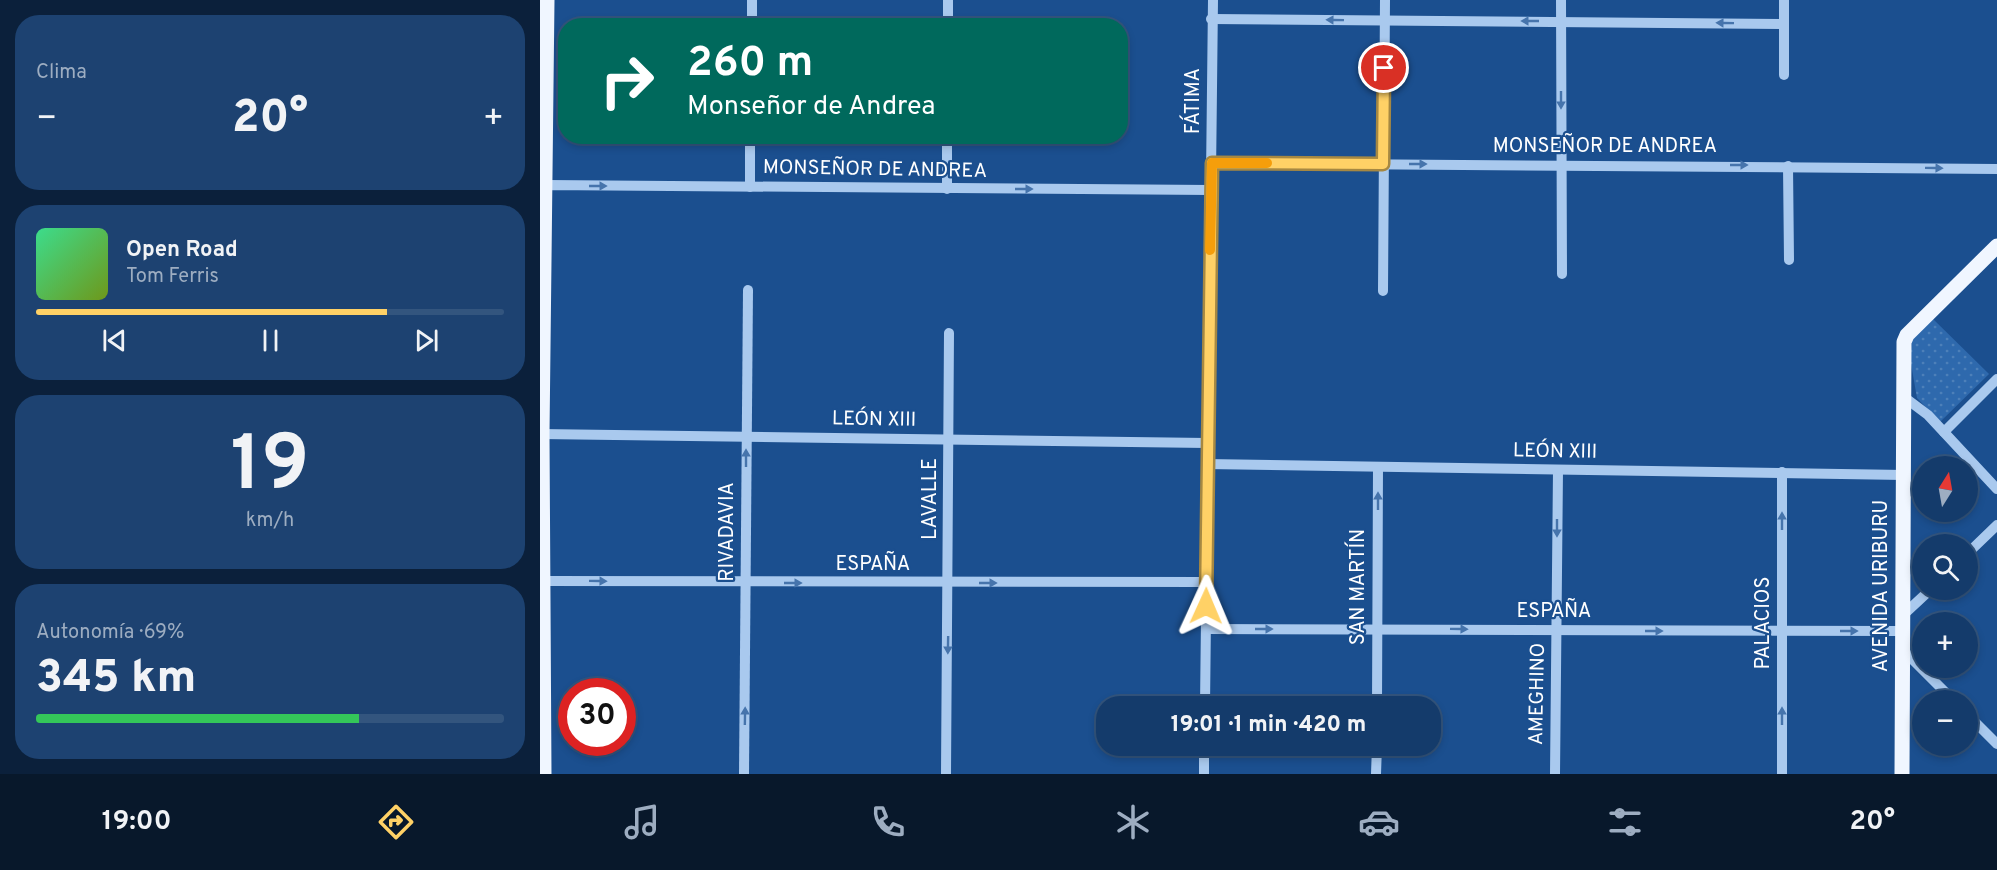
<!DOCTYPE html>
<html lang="es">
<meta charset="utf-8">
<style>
body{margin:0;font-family:Overpass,sans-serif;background:#1d4271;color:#f1f3f6;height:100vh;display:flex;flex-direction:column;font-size:22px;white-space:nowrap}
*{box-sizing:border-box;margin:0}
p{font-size:20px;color:#9dadc1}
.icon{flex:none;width:33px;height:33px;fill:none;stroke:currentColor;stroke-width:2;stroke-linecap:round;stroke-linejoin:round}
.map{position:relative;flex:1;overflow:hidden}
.drawer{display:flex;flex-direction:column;gap:15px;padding:15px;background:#0b203b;width:540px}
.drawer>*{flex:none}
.guide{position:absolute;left:18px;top:18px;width:570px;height:126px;border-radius:24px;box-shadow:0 3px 9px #0003,0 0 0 2px #33557e;background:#00695c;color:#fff;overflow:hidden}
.needle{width:39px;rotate:11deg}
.fabs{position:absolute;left:1372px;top:456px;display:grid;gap:12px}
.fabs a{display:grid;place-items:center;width:66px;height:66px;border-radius:50%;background:#143b6b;box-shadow:0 3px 9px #0003,0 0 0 2px #33557e;font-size:30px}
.speed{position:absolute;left:18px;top:678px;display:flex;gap:12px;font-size:30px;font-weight:700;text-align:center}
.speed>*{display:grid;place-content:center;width:78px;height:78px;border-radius:50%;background:#143b6b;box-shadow:0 3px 9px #0003,0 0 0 2px #33557e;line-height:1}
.speed .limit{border:9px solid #d22;background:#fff;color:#111}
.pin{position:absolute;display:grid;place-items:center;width:51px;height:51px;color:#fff;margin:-26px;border:3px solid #fff;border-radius:50%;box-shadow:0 2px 6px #0007}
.me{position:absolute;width:66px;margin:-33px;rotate:1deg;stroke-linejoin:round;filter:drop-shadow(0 0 4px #0008)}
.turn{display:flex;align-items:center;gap:21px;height:126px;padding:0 30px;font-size:27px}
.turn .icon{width:78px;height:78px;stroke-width:2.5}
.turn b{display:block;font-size:42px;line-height:51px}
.big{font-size:45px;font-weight:800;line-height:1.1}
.drawer .tile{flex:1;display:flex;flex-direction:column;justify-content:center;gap:9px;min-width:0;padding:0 21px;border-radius:24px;background:#1d4271}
.drawer .dial{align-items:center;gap:0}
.dial b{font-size:78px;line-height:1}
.song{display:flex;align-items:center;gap:18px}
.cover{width:72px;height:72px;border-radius:9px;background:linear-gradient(135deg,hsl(150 70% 55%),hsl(80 70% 35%))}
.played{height:6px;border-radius:3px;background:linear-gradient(90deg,#ffd166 75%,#33557e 75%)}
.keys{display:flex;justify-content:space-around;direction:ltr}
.heat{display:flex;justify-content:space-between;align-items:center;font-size:33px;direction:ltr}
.charge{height:9px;border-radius:4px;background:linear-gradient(90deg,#34c759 69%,#33557e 0)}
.trip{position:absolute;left:556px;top:696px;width:345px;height:60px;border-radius:24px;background:#143b6b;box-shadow:0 3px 9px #0003,0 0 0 2px #33557e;font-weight:800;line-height:60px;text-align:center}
.tab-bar{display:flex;height:96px;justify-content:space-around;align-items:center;background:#08182b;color:#9dadc1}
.tab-bar .icon{width:42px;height:42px}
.tab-bar .current{color:#ffd166}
.tab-bar b{font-size:27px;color:#f1f3f6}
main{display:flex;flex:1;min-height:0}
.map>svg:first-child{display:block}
</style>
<main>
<section class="drawer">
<div class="tile"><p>Clima</p>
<div class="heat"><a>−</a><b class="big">20°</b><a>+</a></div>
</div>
<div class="tile">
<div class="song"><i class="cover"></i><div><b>Open Road</b><p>Tom Ferris</p></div></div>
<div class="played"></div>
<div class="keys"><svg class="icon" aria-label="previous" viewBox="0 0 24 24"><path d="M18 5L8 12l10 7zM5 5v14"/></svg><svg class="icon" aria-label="pause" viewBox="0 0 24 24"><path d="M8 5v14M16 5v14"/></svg><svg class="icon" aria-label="next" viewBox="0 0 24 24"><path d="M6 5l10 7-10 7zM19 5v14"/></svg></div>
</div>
<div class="tile dial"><b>19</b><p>km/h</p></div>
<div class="tile"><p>Autonomía · 69%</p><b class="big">345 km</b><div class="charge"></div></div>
</section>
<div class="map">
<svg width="1457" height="774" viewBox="0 0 1457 774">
<defs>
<pattern id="grass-dots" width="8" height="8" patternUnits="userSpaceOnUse" patternTransform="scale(1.5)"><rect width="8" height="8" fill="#2e69ad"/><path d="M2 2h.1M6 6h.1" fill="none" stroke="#4d80b9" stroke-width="1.8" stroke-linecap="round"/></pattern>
</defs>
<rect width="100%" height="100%" fill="#1b4f8f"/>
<path fill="url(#grass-dots)" d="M1392 318 1449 374 1400 422 1377 398 1370 358 1372 340Z"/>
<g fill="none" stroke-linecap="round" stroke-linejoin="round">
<g stroke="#a9c9ee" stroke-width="10">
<path d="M1021 0 1022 274"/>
<path d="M671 19 1244 24"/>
<path d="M212 26V0"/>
<path d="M408 26V0"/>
<path d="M1244 75V0"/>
<path d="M672 163 1457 169"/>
<path d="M1248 166 1249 260"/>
<path d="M210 187V136"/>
<path d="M0 188 6 185 671 190"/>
<path d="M407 189V136"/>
<path d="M843 291 845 0"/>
<path d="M1364 397 1388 415 1457 489"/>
<path d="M1404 432 1457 379"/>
<path d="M0 434 667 443"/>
<path d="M666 464 1364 475"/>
<path d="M1428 553 1457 525"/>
<path d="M0 581 666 582"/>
<path d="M1362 616 1390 590"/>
<path d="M666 629 1362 631"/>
<path d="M1363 650 1413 700"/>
<path d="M665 706 673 0"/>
<path d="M837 706 838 468"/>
<path d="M1428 715 1457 744"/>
<path d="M204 774 208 290"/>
<path d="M406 774 409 333"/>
<path d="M664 774V746"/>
<path d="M836 774 837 746"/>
<path d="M1015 774 1018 470"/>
<path d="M1242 774V472"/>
</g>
<g stroke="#f0f6ff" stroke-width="15">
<path d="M4 774 2 434 7 0"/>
<path d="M1362 774 1364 342 1367 335 1457 246"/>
</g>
</g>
<defs><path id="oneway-solid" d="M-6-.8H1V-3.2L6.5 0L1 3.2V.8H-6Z" transform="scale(1.5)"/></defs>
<g fill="#4674ac">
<use href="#oneway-solid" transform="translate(795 20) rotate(-179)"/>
<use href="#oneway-solid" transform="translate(990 21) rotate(-180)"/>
<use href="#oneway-solid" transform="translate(1185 23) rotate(-179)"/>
<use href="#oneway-solid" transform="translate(1021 100) rotate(90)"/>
<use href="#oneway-solid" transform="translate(878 164)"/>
<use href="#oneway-solid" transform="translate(1199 165)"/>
<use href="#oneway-solid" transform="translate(1394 168) rotate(1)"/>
<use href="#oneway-solid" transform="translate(58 186)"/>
<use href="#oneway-solid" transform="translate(484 189)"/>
<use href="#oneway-solid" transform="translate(206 458) rotate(-90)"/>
<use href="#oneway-solid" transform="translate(838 501) rotate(-90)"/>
<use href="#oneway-solid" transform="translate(1242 521) rotate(-90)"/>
<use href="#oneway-solid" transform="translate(1017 528) rotate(90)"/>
<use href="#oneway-solid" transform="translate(58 581) rotate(1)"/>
<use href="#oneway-solid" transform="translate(253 583)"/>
<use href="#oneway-solid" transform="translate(448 583)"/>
<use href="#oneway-solid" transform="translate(724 629)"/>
<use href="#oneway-solid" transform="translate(919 629) rotate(1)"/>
<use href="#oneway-solid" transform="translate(1114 631)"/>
<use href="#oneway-solid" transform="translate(1309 631)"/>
<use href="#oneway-solid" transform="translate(408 645) rotate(91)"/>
<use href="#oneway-solid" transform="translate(205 716) rotate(-89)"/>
<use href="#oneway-solid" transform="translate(1242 716) rotate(-90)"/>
</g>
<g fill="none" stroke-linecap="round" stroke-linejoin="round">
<g stroke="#a68842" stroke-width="15">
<path id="route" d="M666 606 672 163 843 164 844 68"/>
</g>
<use href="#route" stroke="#ffd166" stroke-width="10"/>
<path stroke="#f59e0b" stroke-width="10" d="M670 250 672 163H727"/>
</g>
<g text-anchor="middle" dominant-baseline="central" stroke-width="4.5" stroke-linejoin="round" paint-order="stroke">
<g font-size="20" fill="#fff" stroke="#1b4f8f">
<text transform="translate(654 101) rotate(-90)">FÁTIMA</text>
<text x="1065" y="147">MONSEÑOR DE ANDREA</text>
<text transform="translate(335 170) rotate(1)">MONSEÑOR DE ANDREA</text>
<text transform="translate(334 420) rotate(1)">LEÓN XIII</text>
<text transform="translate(1015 452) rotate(1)">LEÓN XIII</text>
<text transform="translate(391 499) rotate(-90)">LAVALLE</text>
<text transform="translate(188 532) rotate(-90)">RIVADAVIA</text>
<text x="333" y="565">ESPAÑA</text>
<text transform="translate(1342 586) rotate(-90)">AVENIDA URIBURU</text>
<text transform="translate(819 587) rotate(-90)">SAN MARTÍN</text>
<text x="1014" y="612">ESPAÑA</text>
<text transform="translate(1224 623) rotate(-90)">PALACIOS</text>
<text transform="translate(998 694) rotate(-89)">AMEGHINO</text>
</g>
</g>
</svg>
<div class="fabs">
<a><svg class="needle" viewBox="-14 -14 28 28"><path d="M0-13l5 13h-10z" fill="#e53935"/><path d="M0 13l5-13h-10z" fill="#9dadc1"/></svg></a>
<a><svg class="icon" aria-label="search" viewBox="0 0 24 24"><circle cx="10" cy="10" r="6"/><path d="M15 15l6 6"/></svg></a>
<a>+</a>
<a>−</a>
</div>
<div class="speed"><div class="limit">30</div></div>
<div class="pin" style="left:844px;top:68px;background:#d93025"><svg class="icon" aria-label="arrive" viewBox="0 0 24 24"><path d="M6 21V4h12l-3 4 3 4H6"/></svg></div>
<svg class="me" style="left:666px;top:606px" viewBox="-20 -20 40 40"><path d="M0-17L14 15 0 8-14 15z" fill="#ffd166" stroke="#fff" stroke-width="4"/></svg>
<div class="trip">19:01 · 1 min · 420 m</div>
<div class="guide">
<div class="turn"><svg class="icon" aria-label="right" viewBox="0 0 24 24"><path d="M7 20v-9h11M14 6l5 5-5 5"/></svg><div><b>260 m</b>Monseñor de Andrea</div></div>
</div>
</div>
</main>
<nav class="tab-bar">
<b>19:00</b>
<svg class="icon current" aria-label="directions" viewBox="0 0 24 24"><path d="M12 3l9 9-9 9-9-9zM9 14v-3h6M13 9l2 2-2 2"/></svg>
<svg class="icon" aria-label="music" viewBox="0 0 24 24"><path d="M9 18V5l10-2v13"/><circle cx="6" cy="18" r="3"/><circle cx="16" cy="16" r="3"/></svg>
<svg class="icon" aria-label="phone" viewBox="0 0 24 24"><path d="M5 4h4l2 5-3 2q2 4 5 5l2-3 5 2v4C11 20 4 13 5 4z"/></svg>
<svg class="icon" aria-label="climate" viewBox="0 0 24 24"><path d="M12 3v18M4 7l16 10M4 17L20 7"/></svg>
<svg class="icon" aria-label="car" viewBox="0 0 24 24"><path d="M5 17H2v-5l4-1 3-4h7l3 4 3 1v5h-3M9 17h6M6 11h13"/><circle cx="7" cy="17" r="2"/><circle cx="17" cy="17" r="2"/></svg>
<svg class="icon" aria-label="filters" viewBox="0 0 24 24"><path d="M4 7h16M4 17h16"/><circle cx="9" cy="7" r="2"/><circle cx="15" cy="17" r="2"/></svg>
<b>20°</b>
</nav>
